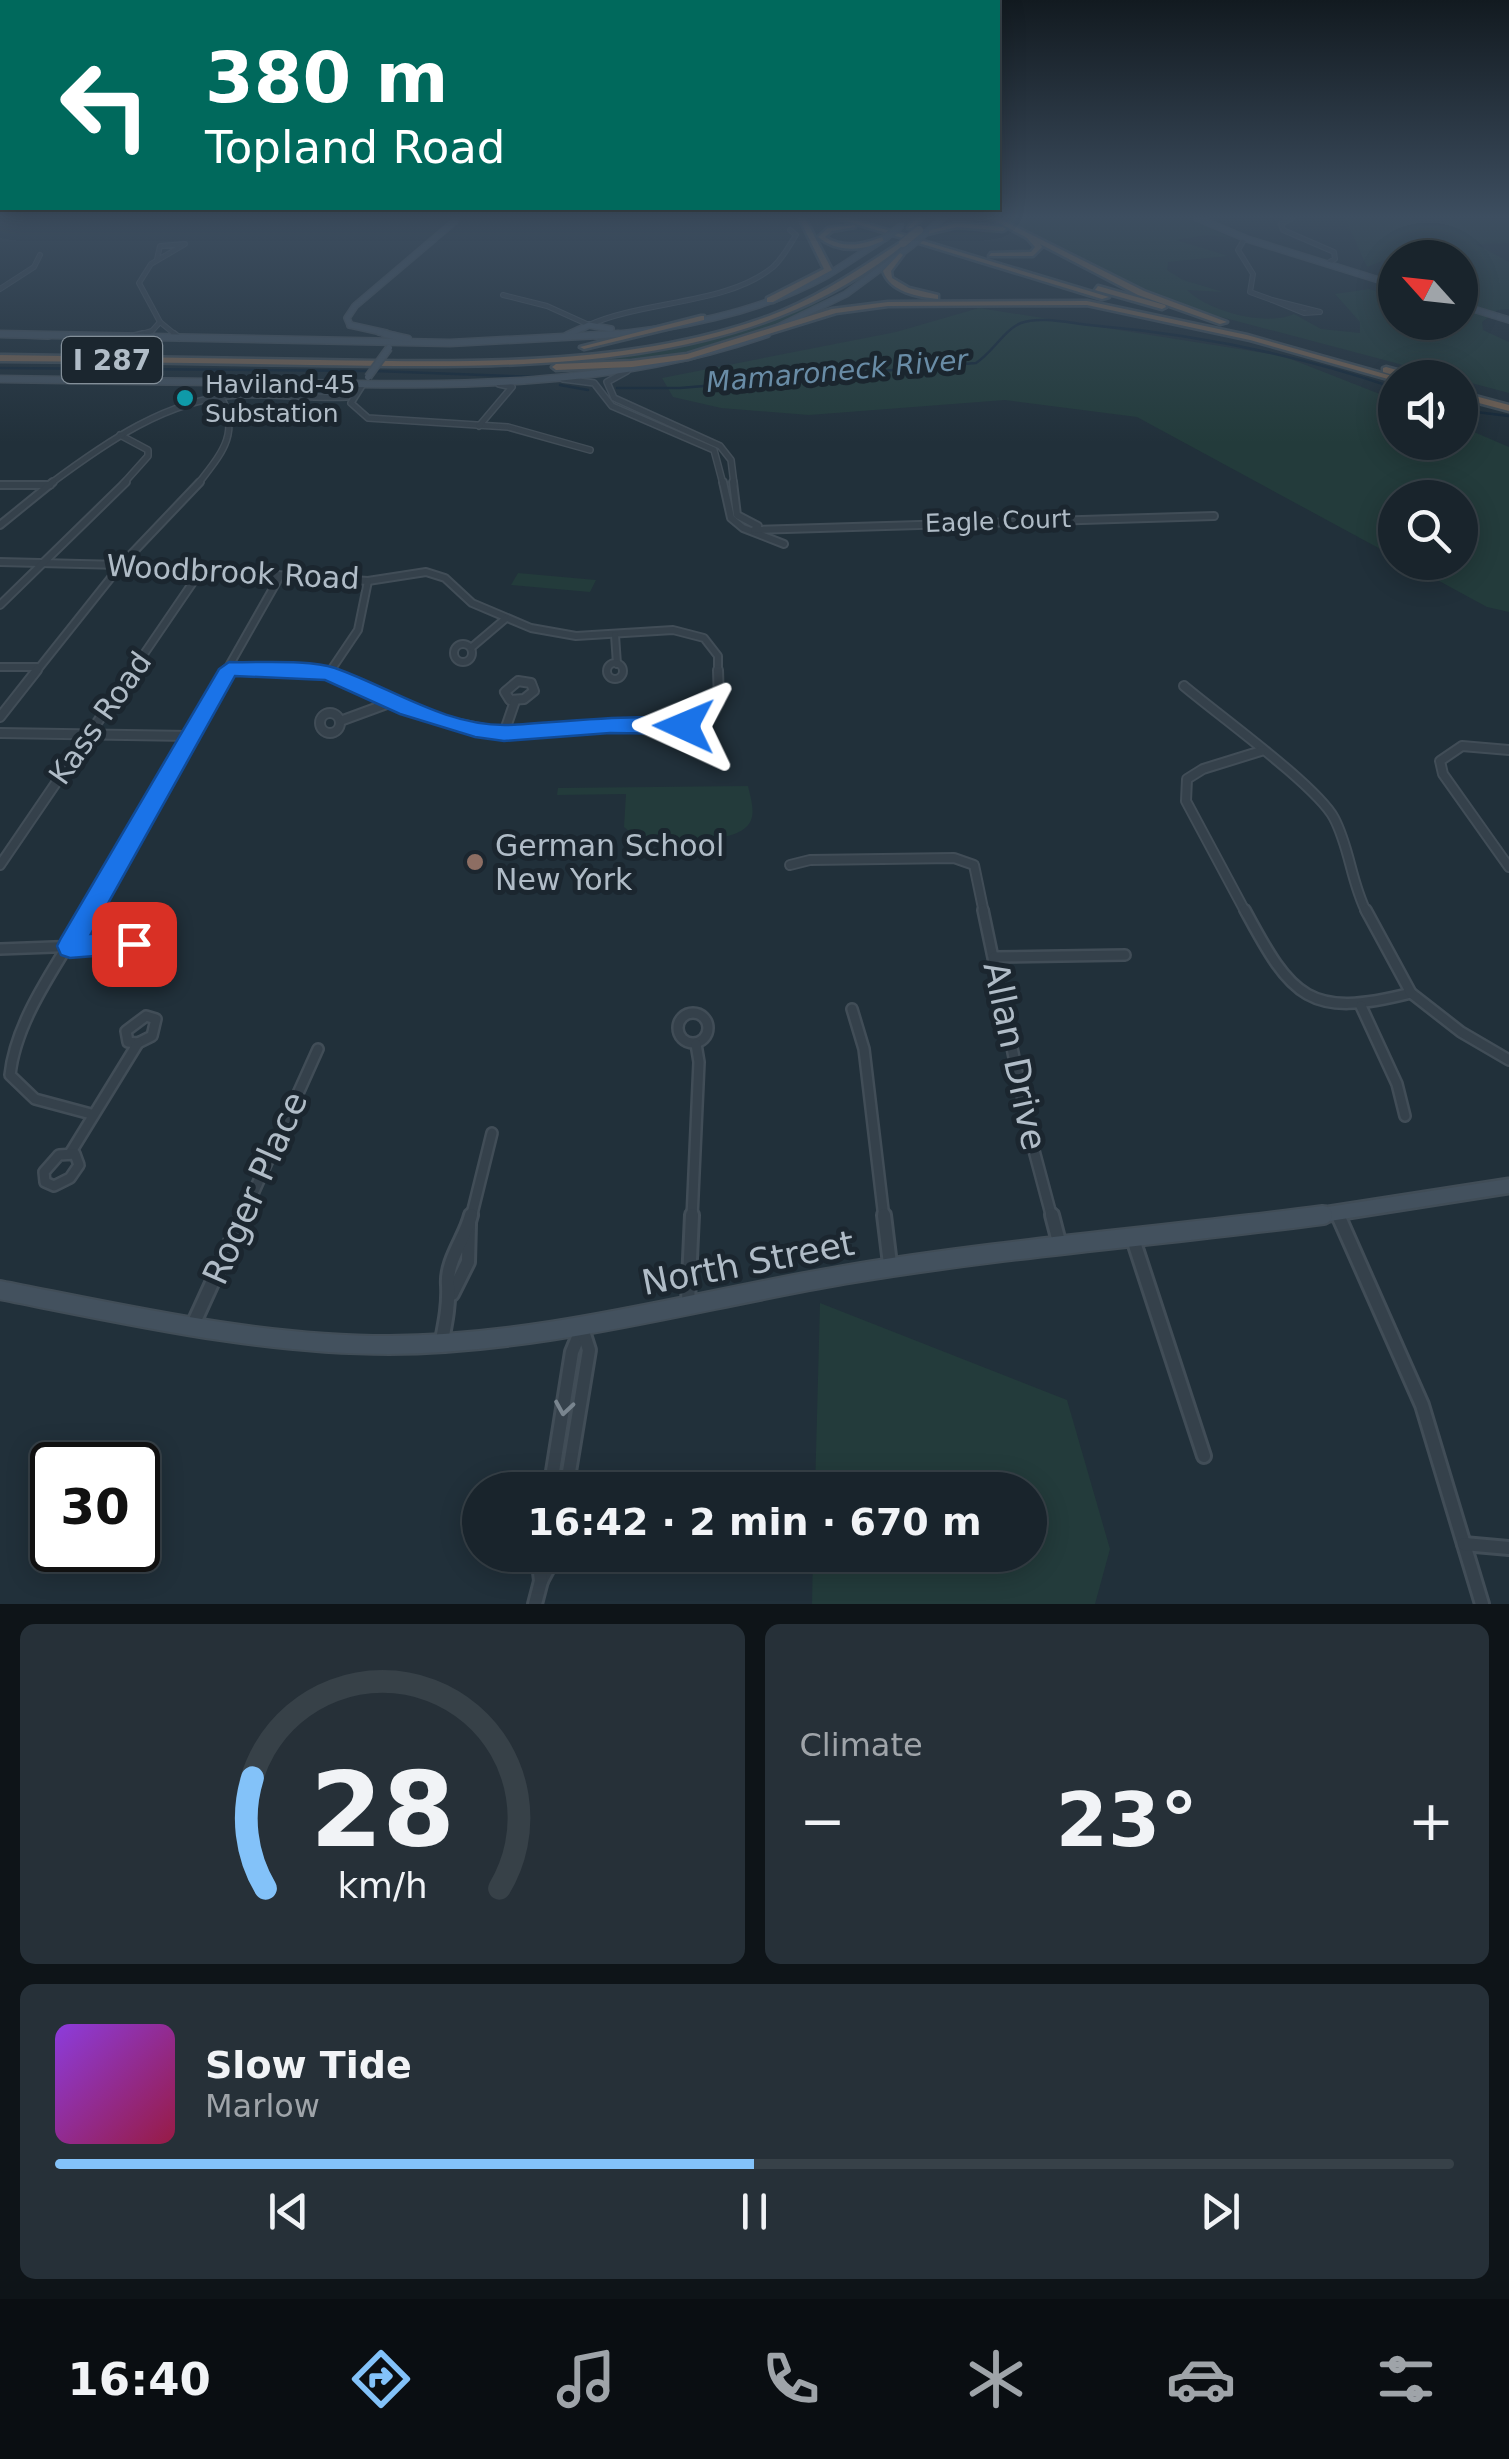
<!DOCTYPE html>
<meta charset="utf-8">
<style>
body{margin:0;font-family:"DejaVu Sans",sans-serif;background:#263038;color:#f1f3f6;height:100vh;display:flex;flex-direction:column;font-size:38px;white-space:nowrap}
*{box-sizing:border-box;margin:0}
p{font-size:32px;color:#9fa4a9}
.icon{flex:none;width:55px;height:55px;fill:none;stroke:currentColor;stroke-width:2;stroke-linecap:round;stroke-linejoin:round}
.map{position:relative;height:1604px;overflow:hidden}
.panel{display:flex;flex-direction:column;gap:20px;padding:20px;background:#0e1418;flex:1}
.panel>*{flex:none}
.top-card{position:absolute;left:0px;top:0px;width:1000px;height:210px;box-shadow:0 5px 25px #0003,0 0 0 2px #374148;background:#00695c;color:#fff;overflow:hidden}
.needle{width:65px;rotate:297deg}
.fabs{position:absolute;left:1378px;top:240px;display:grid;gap:20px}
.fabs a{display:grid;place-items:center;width:100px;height:100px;border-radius:50%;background:#19242c;box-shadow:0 5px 25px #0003,0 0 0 2px #374148;font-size:50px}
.speed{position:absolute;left:30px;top:1442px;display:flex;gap:20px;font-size:50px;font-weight:700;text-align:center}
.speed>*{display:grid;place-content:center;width:130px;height:130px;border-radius:50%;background:#19242c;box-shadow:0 5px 25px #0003,0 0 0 2px #374148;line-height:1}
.speed .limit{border:5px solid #111;border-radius:15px;background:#fff;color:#111}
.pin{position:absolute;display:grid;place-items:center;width:85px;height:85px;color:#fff;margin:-42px;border-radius:20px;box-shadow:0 5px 15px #0006}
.me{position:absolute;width:110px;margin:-55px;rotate:271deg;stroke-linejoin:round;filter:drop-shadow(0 0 8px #0008)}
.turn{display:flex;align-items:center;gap:35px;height:210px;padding:0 40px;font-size:45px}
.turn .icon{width:130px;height:130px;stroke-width:2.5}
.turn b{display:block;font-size:70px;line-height:85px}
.big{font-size:75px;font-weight:800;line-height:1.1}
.panel .widget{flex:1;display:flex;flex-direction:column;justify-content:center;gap:15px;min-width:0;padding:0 35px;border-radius:15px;background:#263038}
.panel .dial{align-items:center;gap:0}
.dial svg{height:260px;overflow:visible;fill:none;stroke:#374148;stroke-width:7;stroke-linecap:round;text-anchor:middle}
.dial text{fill:#f1f3f6;stroke:none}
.song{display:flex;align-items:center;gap:30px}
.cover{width:120px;height:120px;border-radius:15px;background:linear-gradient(135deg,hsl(270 70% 55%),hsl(340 70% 35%))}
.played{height:10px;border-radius:5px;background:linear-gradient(90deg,#83c2f9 50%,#374148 50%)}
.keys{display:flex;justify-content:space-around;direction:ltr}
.heat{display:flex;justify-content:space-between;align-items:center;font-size:55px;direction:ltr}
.panel .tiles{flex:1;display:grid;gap:20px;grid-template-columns:1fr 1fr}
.widget:last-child{grid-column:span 2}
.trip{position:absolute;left:462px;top:1472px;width:585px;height:100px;border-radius:50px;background:#19242c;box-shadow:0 5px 25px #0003,0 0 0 2px #374148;font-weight:800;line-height:100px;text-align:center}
.dock{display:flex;height:160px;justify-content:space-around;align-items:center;background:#0a0e12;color:#9fa4a9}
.dock .icon{width:70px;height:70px}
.dock .on{color:#83c2f9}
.dock b{font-size:45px;color:#f1f3f6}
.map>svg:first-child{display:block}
</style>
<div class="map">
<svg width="1509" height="1604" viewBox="0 0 1509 1604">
<rect width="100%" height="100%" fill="#21303a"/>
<g fill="#233b3b">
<path d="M1001 218H1189L1231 238 1207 235 1176 240 1228 256 1168 262 1167 270 1183 280 1223 292 1187 290C1208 311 1266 327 1294 314L1321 329 1360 333V322L1335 294 1369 289 1395 297V322H1460V258L1394 256 1367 267 1345 218H1412L1426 225 1448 226 1444 218 1509 220V243L1476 244 1509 262V309L1498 310 1482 322 1483 330 1509 342V393L1191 309 1143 290Z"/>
<path d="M848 290C753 343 648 370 539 364L695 342 795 312Z"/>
<path d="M979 308 1283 356 1395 400V442H1460V426L1509 447V612L1487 607 1406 563 1460 562V498H1395V557L1137 417 1005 400 809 415 721 408 673 397 662 378 896 332Z"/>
<path d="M518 573 596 580 590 592 511 585Z"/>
<path d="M748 786C750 795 754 808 752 817 745 849 662 839 635 836L624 827 626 794 557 795 558 788Z"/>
<path d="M820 1303 1067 1400 1110 1549 1095 1604H812L813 1555H1030V1490H815Z"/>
</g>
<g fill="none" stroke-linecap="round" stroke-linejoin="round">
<g stroke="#152838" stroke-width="2.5">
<path d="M0 368 368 371"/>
<path d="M376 371 538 377"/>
<path d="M560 385 588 390"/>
<path d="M617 388H680L976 363C992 353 1005 329 1021 323 1040 316 1069 323 1089 325 1194 334 1296 354 1395 388"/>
<path d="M1460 410 1509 416"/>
</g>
<g stroke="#414d57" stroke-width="6">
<g id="street-far5">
<path d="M1292 218 1281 224 1283 230 1334 252 1335 259 1326 264"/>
<path d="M1245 238 1238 250 1253 274 1250 292 1272 300"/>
<path d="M157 259 160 246 185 244 151 264 139 283 160 322 177 336"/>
<path d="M0 289 34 267 40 255"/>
<path d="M503 295 547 306 589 325C645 300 727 305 773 267 783 258 789 246 796 235L790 230"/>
<path d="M1272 300 1320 312 1304 313Z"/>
<path d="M135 336 152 331 160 322"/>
</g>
</g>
<g stroke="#414d57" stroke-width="8">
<g id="street-far4">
<path d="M174 334 179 338"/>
<path d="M135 336 143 334"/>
<path d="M627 371 607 382 614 398 720 446 731 460 734 484"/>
<path d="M563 379 594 383 612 406 714 450 723 484"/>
<path d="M363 384 351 403 368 418 508 427 590 450"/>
<path d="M479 426 512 387 499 384"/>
<path d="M120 435 148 450V456L123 484"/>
<path d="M50 484C105 443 167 399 238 395 274 393 310 399 347 397"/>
<path d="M198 484C220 455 241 434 221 397"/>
</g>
</g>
<g stroke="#414d57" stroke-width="10">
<g id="street-far3">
<path d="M723 482 731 518 743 528 784 544"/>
<path d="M733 482 737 515 758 526"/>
<path d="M0 485H50"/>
<path d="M0 525 53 482"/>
<path d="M754 530 1214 516"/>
<path d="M0 562 121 565 368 581 426 572 445 578 472 603 531 628 576 636 673 630 704 638 718 656V673"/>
<path d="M0 605 126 482"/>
<path d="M615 635 617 664"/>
<circle cx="463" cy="653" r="9"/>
<path d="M472 647 505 619"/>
<circle cx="615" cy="671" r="8"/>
<path d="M0 667H38"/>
<path d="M229 669 329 673"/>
<path d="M35 673 121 565 200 482"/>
<path d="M131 673 200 572"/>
<path d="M225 673 279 578"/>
<path d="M329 673 358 630 368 581"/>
</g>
</g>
<g stroke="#414d57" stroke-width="12">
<g id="street-far2">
<path d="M266 670 329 673 434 719 504 733 610 725 684 726 709 715 719 702 718 670"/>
<path d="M518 681 531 683 534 691 524 699 510 700 505 692Z"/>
<path d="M1184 686C1217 714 1317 786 1334 818 1350 848 1351 883 1367 913"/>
<circle cx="330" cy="723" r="10"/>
<path d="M0 717 37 670"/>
<path d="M343 720 392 702"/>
<path d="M0 733 190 736"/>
<path d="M504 733 515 701"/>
<path d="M1509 750 1462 746 1440 761 1443 774 1509 867"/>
<path d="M0 865 133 670"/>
<path d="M790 865 810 860 954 858 974 865 984 913"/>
<path d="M88 913 226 670"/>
<path d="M1246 913 1186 801 1187 779 1203 769 1261 751"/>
</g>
</g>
<g stroke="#414d57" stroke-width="14">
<g id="street-far1">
<path d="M89 910C61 960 16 1017 10 1075L35 1099 91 1114"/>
<path d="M983 910 1032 1143 1052 1218"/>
<path d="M1245 910C1292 998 1309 1019 1411 993"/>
<path d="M1366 910 1411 993 1461 1032 1509 1060"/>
<path d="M0 949 134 944"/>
<path d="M994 957 1125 955"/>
<path d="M1361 1006 1397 1084 1405 1116"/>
<path d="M852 1009 864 1049 884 1218"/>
<circle cx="693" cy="1028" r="15"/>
<path d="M146 1016 156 1019 152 1036 138 1043 128 1042 126 1031Z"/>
<path d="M71 1152 138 1043"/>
<path d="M75 1154 79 1165 70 1178 54 1186 45 1182 44 1172 59 1155Z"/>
<path d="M242 1218 318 1049"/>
<path d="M471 1218 492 1133"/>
<path d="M692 1218 699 1062 696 1044"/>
</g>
</g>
<g stroke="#414d57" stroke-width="18">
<g id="street">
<path d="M884 1215 890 1264"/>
<path d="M1052 1215 1059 1242"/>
<path d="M1338 1215 1422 1405 1482 1604"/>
<path d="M1133 1239 1204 1456"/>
<path d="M452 1294 468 1262 469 1224"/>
<path d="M688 1302 692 1215"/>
<path d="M192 1327 243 1215"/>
<path d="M442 1340C446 1320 449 1304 448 1285 446 1260 466 1237 471 1215"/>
<path d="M550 1490 572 1352 582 1328"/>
<path d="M566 1490 589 1350 582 1328"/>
<path d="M1464 1544 1509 1548"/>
<path d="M541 1581 555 1555"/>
<path d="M535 1604 541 1581 538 1555"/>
</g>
</g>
<g stroke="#414d57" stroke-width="8">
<g id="secondary-far3">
<path d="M1197 218 1247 239 1395 285"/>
<path d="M927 232 943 218"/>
<path d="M1460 305 1509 320"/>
<path d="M350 325 347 318 355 306 455 221"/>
<path d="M350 325 386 333"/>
<path d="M379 332 396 336"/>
<path d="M0 334 48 336"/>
<path d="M567 335 589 325 611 329"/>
<path d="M596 336C672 330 759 313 826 276 846 264 866 250 885 238"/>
<path d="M760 336 846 294 911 246"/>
</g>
</g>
<g stroke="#414d57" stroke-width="9">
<g id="secondary-far2">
<path d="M0 334 450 343 618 334"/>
<path d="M385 334 408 339"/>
<path d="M0 379C98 381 197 382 295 383 458 386 612 388 767 334"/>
</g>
</g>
<g stroke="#414d57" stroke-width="19">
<path id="secondary-far1" d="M1303 1218 1509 1186"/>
</g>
<g stroke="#414d57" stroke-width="22">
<path id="secondary" d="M0 1290C128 1315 258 1345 389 1345 544 1344 692 1301 843 1275 1002 1248 1164 1236 1323 1215"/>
</g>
<g stroke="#404c55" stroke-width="5">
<g id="highway">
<path d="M799 218H805L832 270 773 302H767V298L824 269Z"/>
<path d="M837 218H847L1109 297 1102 299Z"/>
<path d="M916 218H923L912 228H908Z"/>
<path d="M990 218H998L1144 291 1227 322 1220 324 1138 295 1040 244 1042 247 1033 256H989L991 253 1031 252 1035 247 1027 238Z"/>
<path d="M957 223 1003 227 1006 229 1003 231 957 227 927 234 924 232Z"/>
<path d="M855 225V227L832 231 825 237C846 250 864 244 885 236L888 238C866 251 839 254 818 237L828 228Z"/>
<path d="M901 242 906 243C742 378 511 367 311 365 207 363 104 362 0 361V355C106 357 212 358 319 360 467 362 627 368 769 316 817 298 858 270 901 242Z"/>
<path d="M900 253 903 255 891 271 892 278 909 288 938 295V299C918 297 890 292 883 271Z"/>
<path d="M1098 286 1165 305 1166 307 1162 309 1095 290Z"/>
<path d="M1087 301 1247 335 1399 378H1395V381L1250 340 1087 305 888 306 836 313 688 359 632 367 556 370 552 367 556 364 632 361 687 354 832 309 888 302Z"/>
<path d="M701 316H704V320L584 349 580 347Z"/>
<path d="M1386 367 1419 376 1420 378H1404L1383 372V368Z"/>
<path d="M1460 392 1509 405V411L1460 398Z"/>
</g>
</g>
<use href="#street-far5" stroke="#35414b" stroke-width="4"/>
<use href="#street-far4" stroke="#35414b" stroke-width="5"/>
<use href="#street-far3" stroke="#35414b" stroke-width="6"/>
<use href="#street-far2" stroke="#35414b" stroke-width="8"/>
<use href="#street-far1" stroke="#35414b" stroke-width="9"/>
<use href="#street" stroke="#35414b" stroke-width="12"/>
<use href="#secondary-far3" stroke="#43515e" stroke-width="5"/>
<use href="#secondary-far2" stroke="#43515e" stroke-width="6"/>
<use href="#secondary-far1" stroke="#43515e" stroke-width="14"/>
<use href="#secondary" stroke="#43515e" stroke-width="18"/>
<use href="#highway" fill="#716052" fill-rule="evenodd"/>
<g stroke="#414d57" stroke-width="8" stroke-linecap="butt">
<g id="secondary-bridge-far1">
<path d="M885 238 902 225"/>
<path d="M911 246 927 232"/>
</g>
</g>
<g stroke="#414d57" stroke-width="9" stroke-linecap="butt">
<path id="secondary-bridge" d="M368 377 389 348"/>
</g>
<g stroke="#404c55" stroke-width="10" stroke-linecap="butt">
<path id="highway-bridge" d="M903 243 919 230"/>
</g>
<use href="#secondary-bridge-far1" stroke="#43515e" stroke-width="5"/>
<use href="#secondary-bridge" stroke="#43515e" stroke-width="6"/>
<use href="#highway-bridge" stroke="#716052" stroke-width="8"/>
</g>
<defs><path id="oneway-chevron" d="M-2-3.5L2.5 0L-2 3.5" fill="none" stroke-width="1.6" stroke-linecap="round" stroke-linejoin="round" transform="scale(2.5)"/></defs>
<use stroke="#79858f" href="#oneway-chevron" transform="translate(564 1408) rotate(99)"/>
<linearGradient id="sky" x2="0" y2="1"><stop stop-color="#121a20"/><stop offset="0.49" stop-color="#3d4e60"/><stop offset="1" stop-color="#3d4e60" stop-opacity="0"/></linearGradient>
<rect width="1509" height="443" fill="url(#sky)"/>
<path fill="#1a73e8" stroke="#114b97" stroke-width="2.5" d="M229 662C259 663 308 659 335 668 392 688 445 726 507 725 538 725 679 707 694 726L684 734 610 733 504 741 475 737 400 714 325 680 235 676 91 934 134 932 144 936 147 944 144 952 70 958 61 955 57 946 61 938 219 669Z"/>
<circle fill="#0f9aa8" stroke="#1b262f" stroke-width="4" cx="185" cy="398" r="10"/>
<circle fill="#8d6e63" stroke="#1b262f" stroke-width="4" cx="475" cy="862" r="10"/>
<g text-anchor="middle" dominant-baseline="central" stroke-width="10" stroke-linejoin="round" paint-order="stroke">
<g font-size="25" fill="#b0bcc7" stroke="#1b262f" text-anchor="start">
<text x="205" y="384">Haviland-45<tspan x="205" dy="29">Substation</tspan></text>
</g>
<g font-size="25" fill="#b0bcc7" stroke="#1b262f">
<text transform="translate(998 521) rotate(-2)">Eagle Court</text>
</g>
<rect fill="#1b262f" stroke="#838f99" stroke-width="2.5" x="62" y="337" width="100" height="46" rx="8"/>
<g font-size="28" font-weight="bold" fill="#b0bcc7">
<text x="112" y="360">I 287</text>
</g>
<g font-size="28" font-style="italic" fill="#698ca6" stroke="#1b262f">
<text transform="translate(837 371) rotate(-5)">Mamaroneck River</text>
</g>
<g font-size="30" fill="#b0bcc7" stroke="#1b262f">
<text transform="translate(233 572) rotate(3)">Woodbrook Road</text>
<text transform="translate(100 718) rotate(-55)">Kass Road</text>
</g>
<g font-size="30" fill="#b0bcc7" stroke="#1b262f" text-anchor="start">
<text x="495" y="845">German School<tspan x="495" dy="34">New York</tspan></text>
</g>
<g font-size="35" fill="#b0bcc7" stroke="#1b262f">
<text transform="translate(1015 1056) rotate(78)">Allan Drive</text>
<text transform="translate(255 1188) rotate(-66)">Roger Place</text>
<text transform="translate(748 1263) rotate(-11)">North Street</text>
</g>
</g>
</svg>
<div class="fabs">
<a><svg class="needle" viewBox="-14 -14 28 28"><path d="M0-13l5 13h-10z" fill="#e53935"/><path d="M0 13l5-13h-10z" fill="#9fa4a9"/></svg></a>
<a><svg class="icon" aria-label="sound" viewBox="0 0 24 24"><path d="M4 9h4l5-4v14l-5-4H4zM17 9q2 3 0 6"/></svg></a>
<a><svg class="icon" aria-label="search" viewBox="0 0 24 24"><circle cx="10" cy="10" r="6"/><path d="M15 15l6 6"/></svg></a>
</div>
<div class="speed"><div class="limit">30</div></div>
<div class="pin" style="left:134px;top:944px;background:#d93025"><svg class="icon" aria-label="arrive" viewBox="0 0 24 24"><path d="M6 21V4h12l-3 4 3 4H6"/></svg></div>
<svg class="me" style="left:684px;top:726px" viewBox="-20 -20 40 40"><path d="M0-17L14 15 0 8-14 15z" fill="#1a73e8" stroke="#fff" stroke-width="4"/></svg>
<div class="trip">16:42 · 2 min · 670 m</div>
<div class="top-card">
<div class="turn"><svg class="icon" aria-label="left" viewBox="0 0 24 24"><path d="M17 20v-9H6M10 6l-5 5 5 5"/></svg><div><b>380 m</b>Topland Road</div></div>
</div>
</div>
<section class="panel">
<div class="tiles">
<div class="widget dial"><svg viewBox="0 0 100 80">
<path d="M14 69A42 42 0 1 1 86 69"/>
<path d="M14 69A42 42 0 0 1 10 35" stroke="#83c2f9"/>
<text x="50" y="56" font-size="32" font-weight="700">28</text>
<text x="50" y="72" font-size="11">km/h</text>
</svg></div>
<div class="widget"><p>Climate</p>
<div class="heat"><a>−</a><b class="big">23°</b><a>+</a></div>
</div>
<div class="widget">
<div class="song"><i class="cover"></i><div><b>Slow Tide</b><p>Marlow</p></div></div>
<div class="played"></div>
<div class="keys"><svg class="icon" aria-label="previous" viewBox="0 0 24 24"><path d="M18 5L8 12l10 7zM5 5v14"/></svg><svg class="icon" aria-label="pause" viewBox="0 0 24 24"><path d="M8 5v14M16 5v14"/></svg><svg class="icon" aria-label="next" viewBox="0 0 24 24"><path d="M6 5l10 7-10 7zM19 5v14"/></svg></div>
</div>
</div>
</section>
<nav class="dock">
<b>16:40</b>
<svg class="icon on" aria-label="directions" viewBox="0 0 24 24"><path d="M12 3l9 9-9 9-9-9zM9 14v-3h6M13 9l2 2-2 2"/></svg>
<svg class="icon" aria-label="music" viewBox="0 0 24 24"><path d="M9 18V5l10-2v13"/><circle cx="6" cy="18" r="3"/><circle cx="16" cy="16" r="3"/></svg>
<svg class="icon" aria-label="phone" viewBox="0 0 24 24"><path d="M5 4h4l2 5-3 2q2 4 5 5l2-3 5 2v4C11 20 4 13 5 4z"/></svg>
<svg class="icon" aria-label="climate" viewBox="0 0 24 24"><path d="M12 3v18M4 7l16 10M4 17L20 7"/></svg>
<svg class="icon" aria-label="car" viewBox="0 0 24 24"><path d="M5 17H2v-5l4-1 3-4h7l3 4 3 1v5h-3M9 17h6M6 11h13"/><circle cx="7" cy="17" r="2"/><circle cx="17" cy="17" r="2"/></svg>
<svg class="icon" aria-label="filters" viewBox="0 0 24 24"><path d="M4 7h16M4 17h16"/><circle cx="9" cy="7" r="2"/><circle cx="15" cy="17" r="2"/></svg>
</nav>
